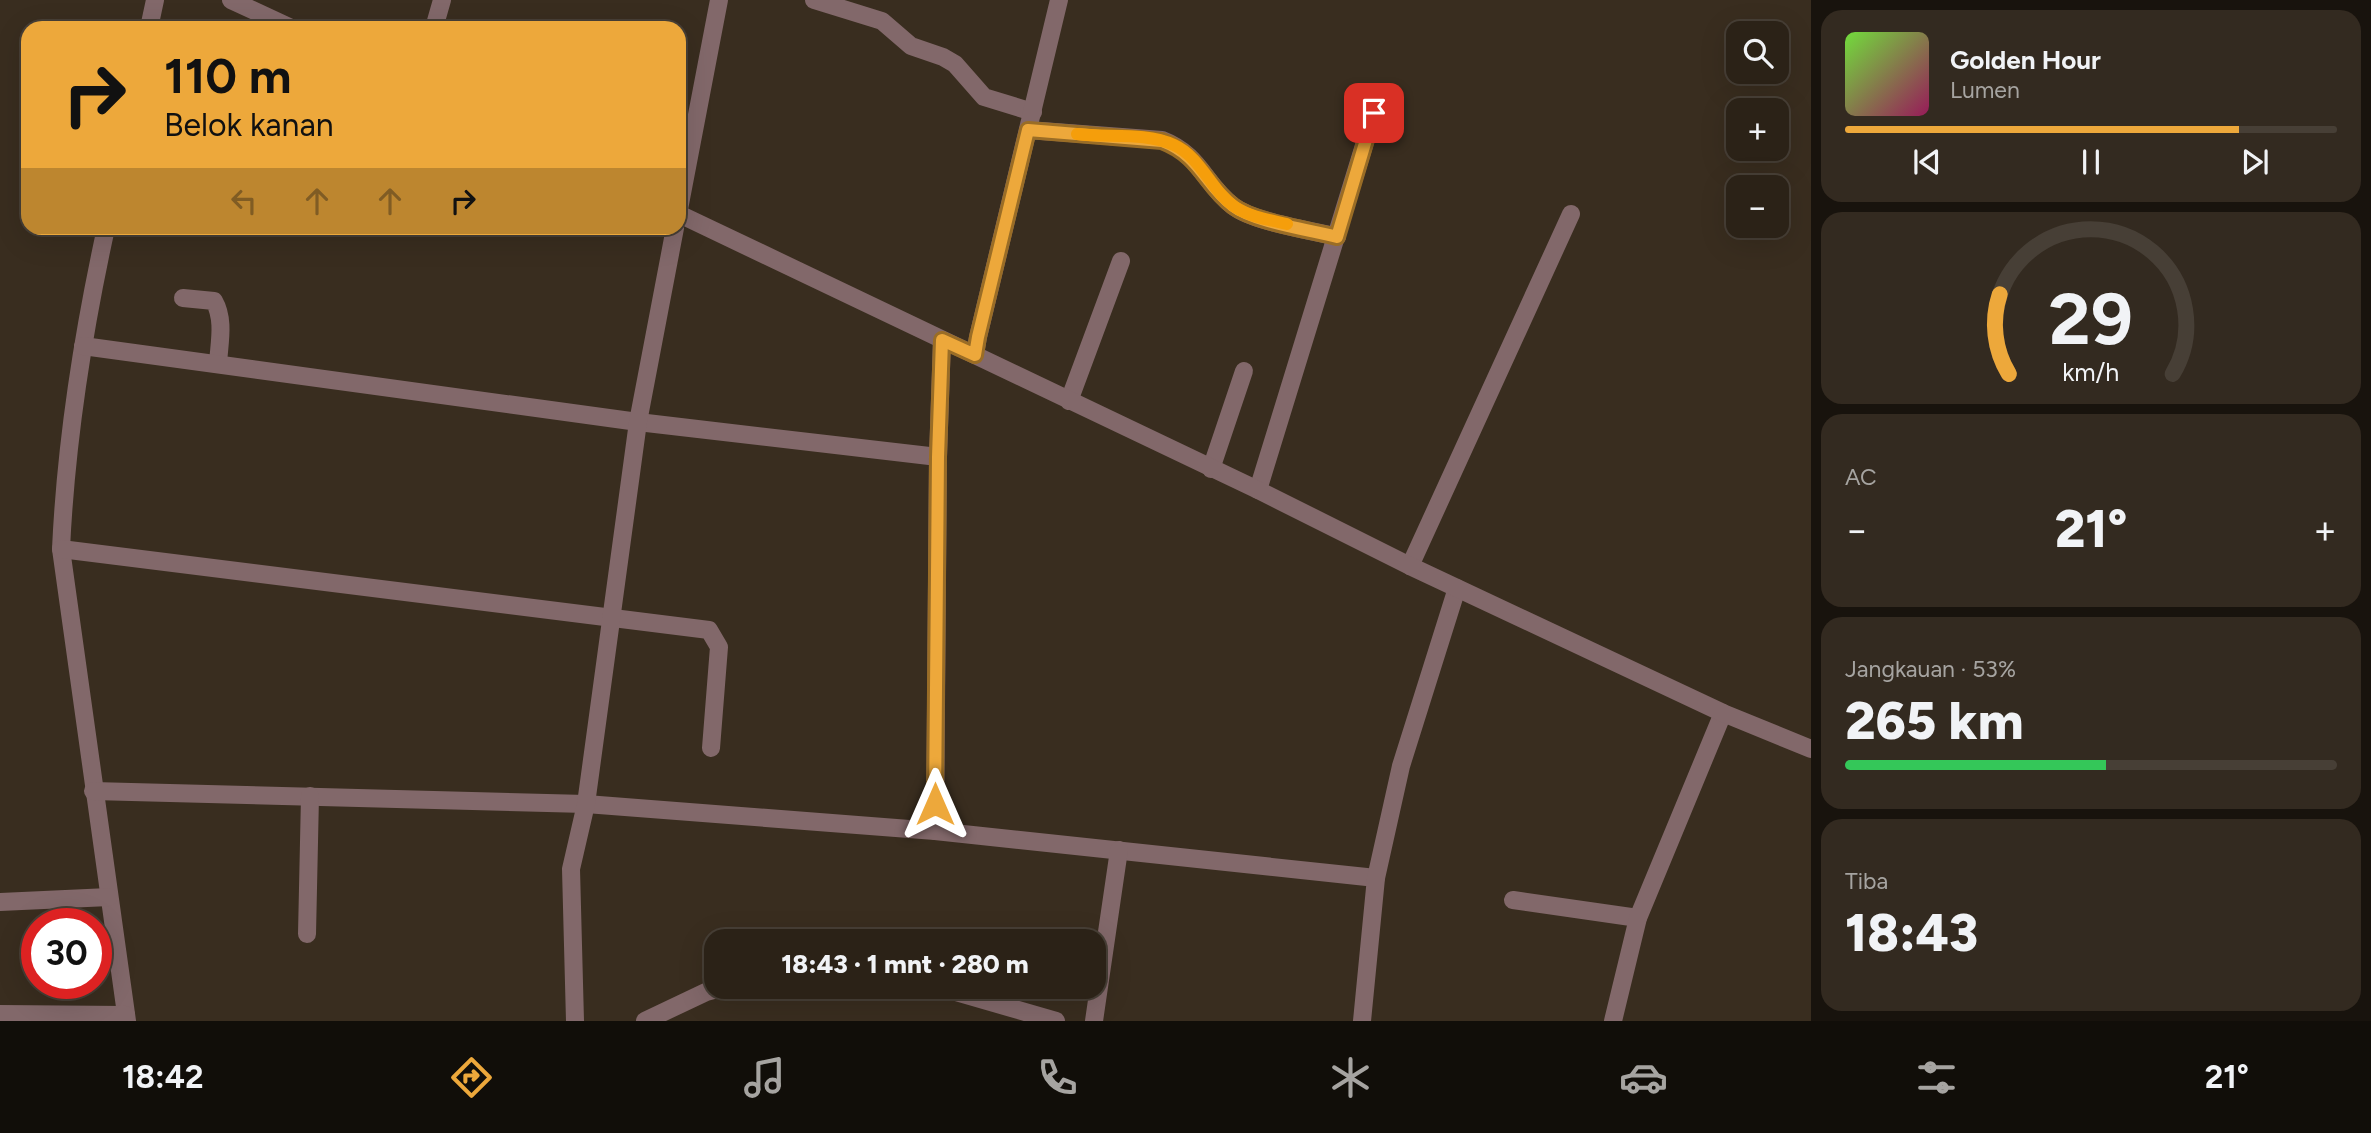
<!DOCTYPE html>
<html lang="id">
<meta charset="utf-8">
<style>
body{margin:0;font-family:Figtree,sans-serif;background:#332a20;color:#f1f3f6;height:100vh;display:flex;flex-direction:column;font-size:26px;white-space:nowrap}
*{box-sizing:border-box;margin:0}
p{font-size:23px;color:#a6a4a1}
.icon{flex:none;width:38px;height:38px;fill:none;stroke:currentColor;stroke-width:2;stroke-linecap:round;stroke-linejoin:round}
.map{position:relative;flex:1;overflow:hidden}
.panel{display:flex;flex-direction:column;gap:10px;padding:10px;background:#18130d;width:560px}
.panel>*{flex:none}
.top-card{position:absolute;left:21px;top:21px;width:665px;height:214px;border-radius:21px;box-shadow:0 7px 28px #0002,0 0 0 2px #473f36;background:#eda83b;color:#111;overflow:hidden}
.buttons{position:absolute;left:1726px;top:21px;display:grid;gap:14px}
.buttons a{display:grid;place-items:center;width:63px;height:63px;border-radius:14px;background:#2b2217;box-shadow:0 7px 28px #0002,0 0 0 2px #473f36;font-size:35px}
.speed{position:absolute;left:21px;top:908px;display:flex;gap:14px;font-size:35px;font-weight:700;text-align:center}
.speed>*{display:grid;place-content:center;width:91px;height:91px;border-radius:50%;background:#2b2217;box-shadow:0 7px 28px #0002,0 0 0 2px #473f36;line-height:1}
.speed .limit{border:10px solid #d22;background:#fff;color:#111}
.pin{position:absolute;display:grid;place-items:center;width:60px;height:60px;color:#fff;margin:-30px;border-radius:14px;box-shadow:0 4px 10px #0006}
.me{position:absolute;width:77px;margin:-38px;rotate:0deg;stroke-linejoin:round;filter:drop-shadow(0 0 5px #0008)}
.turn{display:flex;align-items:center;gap:24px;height:147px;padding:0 28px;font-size:32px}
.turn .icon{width:91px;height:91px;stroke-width:2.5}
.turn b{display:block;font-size:49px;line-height:60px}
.lanes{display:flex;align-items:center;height:66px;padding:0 28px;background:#0003;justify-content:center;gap:35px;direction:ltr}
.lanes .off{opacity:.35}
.big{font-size:52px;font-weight:800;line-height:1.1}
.panel .tile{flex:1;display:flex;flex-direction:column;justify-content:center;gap:10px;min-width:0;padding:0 24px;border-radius:21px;background:#332a20}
.panel .dial{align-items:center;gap:0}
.dial svg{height:182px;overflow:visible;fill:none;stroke:#473f36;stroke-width:7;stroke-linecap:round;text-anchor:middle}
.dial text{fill:#f1f3f6;stroke:none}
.song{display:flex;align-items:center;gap:21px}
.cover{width:84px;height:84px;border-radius:10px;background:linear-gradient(135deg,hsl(100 70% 55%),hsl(330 70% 35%))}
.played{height:7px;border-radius:4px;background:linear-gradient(90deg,#eda83b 80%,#473f36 80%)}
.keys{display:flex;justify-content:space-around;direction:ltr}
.heat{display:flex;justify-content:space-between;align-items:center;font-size:38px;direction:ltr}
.charge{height:10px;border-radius:5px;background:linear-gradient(90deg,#34c759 53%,#473f36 0)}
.trip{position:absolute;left:704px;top:929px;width:402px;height:70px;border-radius:21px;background:#2b2217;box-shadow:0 7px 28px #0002,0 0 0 2px #473f36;font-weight:800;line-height:70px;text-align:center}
.dock{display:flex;height:112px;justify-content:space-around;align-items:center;background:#110e09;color:#a6a4a1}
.dock .icon{width:49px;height:49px}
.dock .selected{color:#eda83b}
.dock b{font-size:32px;color:#f1f3f6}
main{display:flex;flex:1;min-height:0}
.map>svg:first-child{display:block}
</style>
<main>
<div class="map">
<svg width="1811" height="1021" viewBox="0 0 1811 1021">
<rect width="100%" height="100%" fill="#392d1f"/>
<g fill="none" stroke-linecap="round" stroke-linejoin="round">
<g stroke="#82686a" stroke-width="18">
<path d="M814 0 882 21 911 46 943 57 955 64 984 97 1033 112"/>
<path d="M149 28 155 0"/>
<path d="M434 28 442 0"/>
<path d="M1028 130 1162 140C1201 155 1204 184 1233 206 1253 222 1310 230 1337 237"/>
<path d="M679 209 719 0"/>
<path d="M106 228C83 333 66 441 61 549L127 1021"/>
<path d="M183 298 214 301C225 320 219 344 218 364"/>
<path d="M83 346 638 422 938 457"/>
<path d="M975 354 978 337 1059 0"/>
<path d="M1069 401 1121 261"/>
<path d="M1211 469 1244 371"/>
<path d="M1258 490 1374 113"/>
<path d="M61 549 709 630 719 647 711 748"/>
<path d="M1410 566 1571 214"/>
<path d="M93 791 586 804 935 831 1376 878"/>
<path d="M935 831 938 457 942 340"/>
<path d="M1513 900 1638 918"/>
<path d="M0 902 109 897"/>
<path d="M307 934 310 796"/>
<path d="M939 987 1056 1021"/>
<path d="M0 1014 126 1015"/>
<path d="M575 1021 571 869 586 804 638 422 675 228"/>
<path d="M645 1021 706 992 725 987"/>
<path d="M1094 1021 1119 850"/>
<path d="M1362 1021 1376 878 1401 766 1457 588"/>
<path d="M1613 1021 1638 918 1723 713"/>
</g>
<g stroke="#82686a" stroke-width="18">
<path d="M231 0 291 28"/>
<path d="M679 214 1258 490 1410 566 1723 713 1811 749"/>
</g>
</g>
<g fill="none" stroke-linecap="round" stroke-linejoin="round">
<g stroke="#9a6d26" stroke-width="18">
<path id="route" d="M935 804 938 457 942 340 975 355 978 337 1028 130 1162 141C1201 156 1204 184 1233 206 1254 222 1310 230 1337 237L1374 113"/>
</g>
<use href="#route" stroke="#eda83b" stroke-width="12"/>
<path stroke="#f59e0b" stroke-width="12" d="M1077 134C1108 138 1145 132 1174 145 1202 158 1211 191 1235 207 1250 217 1270 220 1287 224"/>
</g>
</svg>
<div class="buttons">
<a><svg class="icon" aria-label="search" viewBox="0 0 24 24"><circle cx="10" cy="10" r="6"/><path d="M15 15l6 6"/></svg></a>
<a>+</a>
<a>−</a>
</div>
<div class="speed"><div class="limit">30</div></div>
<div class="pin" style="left:1374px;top:113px;background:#d93025"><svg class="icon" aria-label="arrive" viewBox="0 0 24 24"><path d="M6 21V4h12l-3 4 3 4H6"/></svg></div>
<svg class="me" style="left:935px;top:804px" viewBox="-20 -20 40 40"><path d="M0-17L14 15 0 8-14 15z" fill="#eda83b" stroke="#fff" stroke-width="4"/></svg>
<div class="trip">18:43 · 1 mnt · 280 m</div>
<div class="top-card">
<div class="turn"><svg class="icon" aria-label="right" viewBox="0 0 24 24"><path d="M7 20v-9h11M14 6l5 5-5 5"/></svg><div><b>110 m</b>Belok kanan</div></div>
<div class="lanes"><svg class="icon off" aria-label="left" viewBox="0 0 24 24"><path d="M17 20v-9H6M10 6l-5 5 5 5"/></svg><svg class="icon off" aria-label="ahead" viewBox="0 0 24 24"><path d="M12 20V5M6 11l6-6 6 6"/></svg><svg class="icon off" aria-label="ahead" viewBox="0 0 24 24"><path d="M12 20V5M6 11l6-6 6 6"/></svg><svg class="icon" aria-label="right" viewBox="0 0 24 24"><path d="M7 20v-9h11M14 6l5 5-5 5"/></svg></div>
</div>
</div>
<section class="panel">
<div class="tile">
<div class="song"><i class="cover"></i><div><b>Golden Hour</b><p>Lumen</p></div></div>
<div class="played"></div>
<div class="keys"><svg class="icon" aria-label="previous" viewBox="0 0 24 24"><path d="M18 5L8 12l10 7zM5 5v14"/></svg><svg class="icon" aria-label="pause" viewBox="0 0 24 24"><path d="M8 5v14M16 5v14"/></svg><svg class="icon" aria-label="next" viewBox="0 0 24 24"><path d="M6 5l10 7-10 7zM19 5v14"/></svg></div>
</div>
<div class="tile dial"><svg viewBox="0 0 100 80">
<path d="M14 69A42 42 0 1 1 86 69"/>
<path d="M14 69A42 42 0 0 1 10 34" stroke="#eda83b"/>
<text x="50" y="56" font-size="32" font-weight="700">29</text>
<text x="50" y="72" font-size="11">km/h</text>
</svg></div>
<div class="tile"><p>AC</p>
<div class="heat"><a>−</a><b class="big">21°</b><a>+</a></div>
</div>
<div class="tile"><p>Jangkauan · 53%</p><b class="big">265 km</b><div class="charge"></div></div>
<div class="tile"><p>Tiba</p><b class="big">18:43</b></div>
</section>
</main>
<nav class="dock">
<b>18:42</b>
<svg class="icon selected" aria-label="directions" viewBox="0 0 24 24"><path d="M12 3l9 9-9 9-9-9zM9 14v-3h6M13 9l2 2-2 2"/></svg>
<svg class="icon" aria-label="music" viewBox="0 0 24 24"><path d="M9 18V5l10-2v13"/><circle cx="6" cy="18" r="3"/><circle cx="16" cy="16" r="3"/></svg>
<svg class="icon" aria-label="phone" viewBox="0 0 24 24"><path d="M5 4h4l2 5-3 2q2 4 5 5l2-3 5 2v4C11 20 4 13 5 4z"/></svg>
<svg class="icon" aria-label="climate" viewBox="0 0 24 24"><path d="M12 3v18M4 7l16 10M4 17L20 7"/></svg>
<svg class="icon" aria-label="car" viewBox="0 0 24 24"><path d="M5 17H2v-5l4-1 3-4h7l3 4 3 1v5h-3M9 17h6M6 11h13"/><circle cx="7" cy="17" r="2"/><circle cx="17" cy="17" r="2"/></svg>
<svg class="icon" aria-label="filters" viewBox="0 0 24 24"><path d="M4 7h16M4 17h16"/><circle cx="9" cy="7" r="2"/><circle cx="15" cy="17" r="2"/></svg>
<b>21°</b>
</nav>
